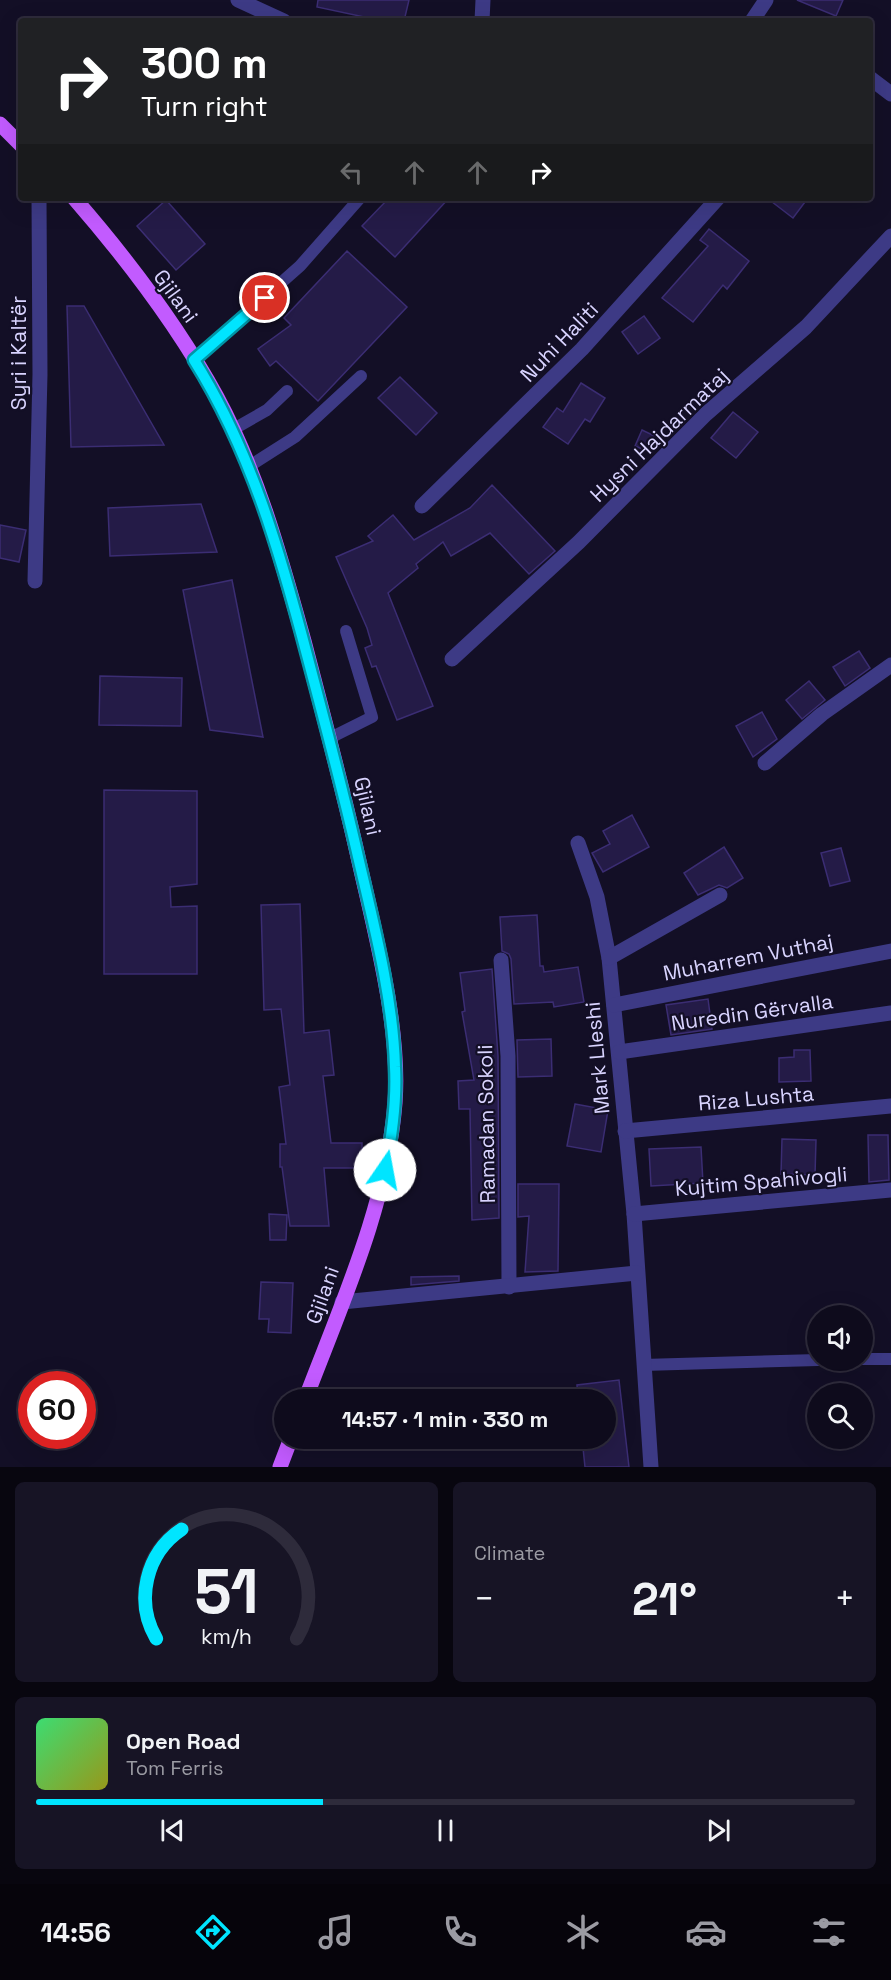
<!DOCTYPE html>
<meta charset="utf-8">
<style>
body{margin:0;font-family:"Space Grotesk",sans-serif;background:#171425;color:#f1f3f6;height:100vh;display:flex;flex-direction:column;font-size:22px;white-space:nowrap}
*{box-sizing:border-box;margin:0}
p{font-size:20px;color:#9b9ba3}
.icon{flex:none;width:33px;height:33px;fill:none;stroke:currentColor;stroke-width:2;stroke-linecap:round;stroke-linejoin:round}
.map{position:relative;height:1467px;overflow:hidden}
.details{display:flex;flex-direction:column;gap:15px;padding:15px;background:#08060f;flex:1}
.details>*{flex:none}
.hud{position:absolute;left:18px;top:18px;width:855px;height:183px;border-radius:6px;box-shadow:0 6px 24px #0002,0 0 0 2px #2e2b3b;background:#202124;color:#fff;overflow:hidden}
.tools{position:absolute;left:807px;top:1305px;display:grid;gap:12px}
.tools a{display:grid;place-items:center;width:66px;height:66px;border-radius:50%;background:#0e0b1c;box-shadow:0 6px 24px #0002,0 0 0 2px #2e2b3b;font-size:30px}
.speed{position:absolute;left:18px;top:1371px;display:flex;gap:12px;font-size:30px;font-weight:700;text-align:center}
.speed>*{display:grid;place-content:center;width:78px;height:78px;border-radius:50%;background:#0e0b1c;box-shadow:0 6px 24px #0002,0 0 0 2px #2e2b3b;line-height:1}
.speed .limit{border:9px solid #d22;background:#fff;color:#111}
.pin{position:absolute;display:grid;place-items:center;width:51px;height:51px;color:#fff;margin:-26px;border:3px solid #fff;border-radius:50%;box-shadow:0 2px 6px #0007}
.me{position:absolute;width:66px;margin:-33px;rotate:12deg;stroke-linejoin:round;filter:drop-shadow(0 0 4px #0008)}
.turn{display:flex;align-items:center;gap:21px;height:126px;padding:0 24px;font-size:27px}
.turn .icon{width:78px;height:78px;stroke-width:2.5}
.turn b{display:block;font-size:42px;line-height:51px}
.lanes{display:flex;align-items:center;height:57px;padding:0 24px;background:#0003;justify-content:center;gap:30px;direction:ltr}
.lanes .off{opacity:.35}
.big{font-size:45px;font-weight:600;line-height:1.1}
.details .card{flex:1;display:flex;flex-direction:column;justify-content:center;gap:9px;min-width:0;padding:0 21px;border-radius:9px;background:#171425}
.details .dial{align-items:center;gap:0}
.dial svg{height:156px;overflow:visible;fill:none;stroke:#2e2b3b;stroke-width:7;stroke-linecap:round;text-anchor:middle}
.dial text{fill:#f1f3f6;stroke:none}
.song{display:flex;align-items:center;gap:18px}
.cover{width:72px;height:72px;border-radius:9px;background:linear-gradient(135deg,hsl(140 70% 55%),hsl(60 70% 35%))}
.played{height:6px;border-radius:3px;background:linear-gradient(90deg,#00e5ff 35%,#2e2b3b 35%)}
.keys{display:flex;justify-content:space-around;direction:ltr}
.heat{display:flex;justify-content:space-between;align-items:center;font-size:33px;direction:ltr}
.details .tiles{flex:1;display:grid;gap:15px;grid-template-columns:1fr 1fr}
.card:last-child{grid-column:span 2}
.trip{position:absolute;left:274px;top:1389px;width:342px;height:60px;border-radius:30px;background:#0e0b1c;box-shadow:0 6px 24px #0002,0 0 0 2px #2e2b3b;font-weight:600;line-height:60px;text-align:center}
.dock{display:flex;height:96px;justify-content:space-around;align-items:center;background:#06040b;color:#9b9ba3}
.dock .icon{width:42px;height:42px}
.dock .active{color:#00e5ff}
.dock b{font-size:27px;color:#f1f3f6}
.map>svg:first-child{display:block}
</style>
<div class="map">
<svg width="891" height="1467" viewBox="0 0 891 1467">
<rect width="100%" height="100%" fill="#130f26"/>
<g fill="#241b47" stroke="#3b2d73" stroke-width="1.5">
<path d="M318 0H409L404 21H383L317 7Z"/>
<path d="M797 0H843L836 16Z"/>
<path d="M389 198H449L395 257 362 226Z"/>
<path d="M767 198H808L793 218Z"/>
<path d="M166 200 205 244 176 270 137 226Z"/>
<path d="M709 229 749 261 727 289 723 285 693 322 662 298 708 246 700 240Z"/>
<path d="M347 251 407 307 318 401 276 361 270 366 258 349 291 325 284 318Z"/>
<path d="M67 306H84L164 445 71 447Z"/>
<path d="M644 316 660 338 638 354 622 332Z"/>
<path d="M400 377 437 413 416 435 378 398Z"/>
<path d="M581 383 605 398 590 422 585 419 568 444 543 427 557 408 563 412Z"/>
<path d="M733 412 758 432 736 458 711 438Z"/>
<path d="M642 430 659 438 652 453 635 446Z"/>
<path d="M492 485 555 551 529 574 490 533 451 556 443 542 416 564 418 568 388 593 433 706 397 720 376 666 372 667 365 648 372 645 367 628 336 557 373 541 368 536 393 515 414 540 470 508Z"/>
<path d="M201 504 217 552 110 556 108 508Z"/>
<path d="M0 525 26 530 19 562 0 558Z"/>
<path d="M232 580 263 737 210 730 183 590Z"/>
<path d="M859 651 870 668 845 686 833 667Z"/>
<path d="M100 676 182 678 181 726 99 725Z"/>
<path d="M809 681 825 700 802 719 786 700Z"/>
<path d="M762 712 777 739 753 757 736 726Z"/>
<path d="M104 790 197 791V884L170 887 171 907 197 906V974H104Z"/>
<path d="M632 815 649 847 603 872 592 853 610 844 603 831Z"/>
<path d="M724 847 743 878 727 888 719 885 698 895 684 873Z"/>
<path d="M841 848 850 881 830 886 821 853Z"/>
<path d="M300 904 304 1033 329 1030 334 1075 323 1076 331 1143H362V1168H324L329 1226H290L282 1167H280V1144H286L279 1087 290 1085 281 1009 264 1010 261 905Z"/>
<path d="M537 915 540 966H543L544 972 578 967 584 1002 554 1007 553 1002 514 1004 511 959 509 954 502 951 500 917Z"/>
<path d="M492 969 498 1056 499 1218 472 1220 470 1109H459L458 1081 474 1080 462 1012 465 1011 460 973Z"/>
<path d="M708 999 712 1029 671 1035 666 1005Z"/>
<path d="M551 1039 552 1076 518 1077 517 1040Z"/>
<path d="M794 1050H810L811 1081 779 1082V1058L794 1057Z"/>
<path d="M575 1104 608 1110 601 1152 567 1146Z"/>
<path d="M868 1135H888L889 1180 869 1182Z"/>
<path d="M782 1139 816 1140 815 1175 781 1174Z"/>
<path d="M701 1147 703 1183 651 1186 649 1149Z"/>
<path d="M518 1184H559L558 1271 525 1272 529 1216 518 1217Z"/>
<path d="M269 1214 287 1215 286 1240H270Z"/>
<path d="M459 1276V1281L411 1285V1277Z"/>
<path d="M261 1282 293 1283 291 1333 268 1332 269 1319H259Z"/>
<path d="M619 1380 629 1467H585L582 1438H606V1400H578L577 1385Z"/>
</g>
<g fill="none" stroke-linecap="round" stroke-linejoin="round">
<g stroke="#3d3a85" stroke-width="12">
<path d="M194 360 300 266 360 198"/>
<path d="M232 430 267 410 287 391"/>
<path d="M248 467 295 437 361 376"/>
<path d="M330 738 372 717 346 631"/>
<path d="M862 1359H891"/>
<path d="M643 1365 818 1360"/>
</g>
<g stroke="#3d3a85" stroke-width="15">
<path d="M482 21 483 0"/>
<path d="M752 21 766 0"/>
<path d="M422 506 582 349 718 198"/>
<path d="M35 581 40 374 39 198"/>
<path d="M452 659 579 542 706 414 806 327 891 236"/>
<path d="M765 763 822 714 891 665"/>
<path d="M578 843 597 897 609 958 634 1214 651 1467"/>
<path d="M609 958 720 895"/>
<path d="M501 960 508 1056 509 1287"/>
<path d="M614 1005 891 951"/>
<path d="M619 1052 891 1013"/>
<path d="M625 1131 891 1106"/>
<path d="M634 1214 891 1190"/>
<path d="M342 1302 637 1273"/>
</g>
<g stroke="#3d3a85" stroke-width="15">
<path d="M238 0 284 21"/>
<path d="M870 78 891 94"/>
</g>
<g stroke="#c25bff" stroke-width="15">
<path d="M0 124 21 145"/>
<path d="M74 198C127 259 178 326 217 397 258 473 281 558 304 641 322 710 340 778 356 848 373 925 401 1025 395 1103 387 1205 341 1305 305 1400"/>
<path d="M280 1467 291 1438"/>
</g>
</g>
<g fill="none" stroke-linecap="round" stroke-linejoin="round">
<g stroke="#0095a6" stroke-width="15">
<path id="route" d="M265 298 194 360C251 451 280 552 307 655 324 719 341 783 356 848 372 918 393 995 395 1067 397 1102 392 1136 385 1170"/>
</g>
<use href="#route" stroke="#00e5ff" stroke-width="10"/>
</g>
<g text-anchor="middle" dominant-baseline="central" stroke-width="4.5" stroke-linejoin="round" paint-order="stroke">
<g font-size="21" fill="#d9d4ff" stroke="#130f26">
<text transform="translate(176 296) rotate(54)">Gjilani</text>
<text transform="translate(559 342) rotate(-46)">Nuhi Haliti</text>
<text transform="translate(18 353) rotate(-90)">Syri i Kaltër</text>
<text transform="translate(659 435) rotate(-44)">Hysni Hajdarmataj</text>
<text transform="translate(368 806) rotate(77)">Gjilani</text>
<text transform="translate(748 957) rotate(-11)">Muharrem Vuthaj</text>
<text transform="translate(752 1012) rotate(-8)">Nuredin Gërvalla</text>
<text transform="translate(597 1058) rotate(-95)">Mark Lleshi</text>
<text transform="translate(756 1098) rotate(-5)">Riza Lushta</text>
<text transform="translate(486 1124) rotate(-91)">Ramadan Sokoli</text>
<text transform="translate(761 1181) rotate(-5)">Kujtim Spahivogli</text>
<text transform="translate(322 1295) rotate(-70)">Gjilani</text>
</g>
</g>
</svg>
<div class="tools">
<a><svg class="icon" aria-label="sound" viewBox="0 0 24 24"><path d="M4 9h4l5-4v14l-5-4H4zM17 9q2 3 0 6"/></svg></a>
<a><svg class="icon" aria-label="search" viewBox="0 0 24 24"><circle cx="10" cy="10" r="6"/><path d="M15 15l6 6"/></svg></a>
</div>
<div class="speed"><div class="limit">60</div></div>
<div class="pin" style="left:265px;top:298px;background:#d93025"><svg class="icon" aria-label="arrive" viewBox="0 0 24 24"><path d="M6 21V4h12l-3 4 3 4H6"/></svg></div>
<svg class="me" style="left:385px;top:1170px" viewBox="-20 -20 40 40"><circle r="19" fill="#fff"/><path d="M0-13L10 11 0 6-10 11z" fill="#00e5ff"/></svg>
<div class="trip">14:57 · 1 min · 330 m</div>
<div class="hud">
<div class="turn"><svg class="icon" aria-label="right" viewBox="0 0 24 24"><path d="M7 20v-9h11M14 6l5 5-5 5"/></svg><div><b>300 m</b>Turn right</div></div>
<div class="lanes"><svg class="icon off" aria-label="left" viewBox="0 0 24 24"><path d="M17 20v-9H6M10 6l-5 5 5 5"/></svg><svg class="icon off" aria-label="ahead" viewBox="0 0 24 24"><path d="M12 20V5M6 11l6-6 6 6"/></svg><svg class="icon off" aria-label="ahead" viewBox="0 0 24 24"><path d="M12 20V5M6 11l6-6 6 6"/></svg><svg class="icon" aria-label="right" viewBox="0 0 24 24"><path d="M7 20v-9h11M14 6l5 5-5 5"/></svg></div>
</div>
</div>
<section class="details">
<div class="tiles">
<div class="card dial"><svg viewBox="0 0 100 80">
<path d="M14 69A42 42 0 1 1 86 69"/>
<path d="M14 69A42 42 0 0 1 27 13" stroke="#00e5ff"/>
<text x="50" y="56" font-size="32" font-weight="700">51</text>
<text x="50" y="72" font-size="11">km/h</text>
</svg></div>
<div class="card"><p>Climate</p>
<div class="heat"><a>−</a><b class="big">21°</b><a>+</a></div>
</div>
<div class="card">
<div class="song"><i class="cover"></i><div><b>Open Road</b><p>Tom Ferris</p></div></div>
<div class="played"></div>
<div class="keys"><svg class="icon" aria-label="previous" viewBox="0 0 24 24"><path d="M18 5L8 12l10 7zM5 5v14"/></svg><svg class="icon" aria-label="pause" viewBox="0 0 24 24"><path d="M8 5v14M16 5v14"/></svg><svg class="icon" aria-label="next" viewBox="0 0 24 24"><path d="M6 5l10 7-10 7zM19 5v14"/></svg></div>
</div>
</div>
</section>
<nav class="dock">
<b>14:56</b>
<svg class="icon active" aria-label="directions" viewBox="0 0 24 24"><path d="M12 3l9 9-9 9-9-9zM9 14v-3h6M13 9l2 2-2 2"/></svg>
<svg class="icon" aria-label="music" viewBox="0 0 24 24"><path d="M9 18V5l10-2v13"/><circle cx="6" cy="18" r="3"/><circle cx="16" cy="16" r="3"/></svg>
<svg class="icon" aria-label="phone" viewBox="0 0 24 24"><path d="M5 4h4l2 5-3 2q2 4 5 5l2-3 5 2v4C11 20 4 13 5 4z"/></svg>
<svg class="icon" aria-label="climate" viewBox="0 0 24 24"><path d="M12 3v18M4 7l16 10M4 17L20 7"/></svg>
<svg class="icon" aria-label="car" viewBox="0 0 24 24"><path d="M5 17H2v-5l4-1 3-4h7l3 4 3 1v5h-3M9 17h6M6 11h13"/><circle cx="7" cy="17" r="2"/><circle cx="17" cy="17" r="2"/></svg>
<svg class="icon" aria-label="filters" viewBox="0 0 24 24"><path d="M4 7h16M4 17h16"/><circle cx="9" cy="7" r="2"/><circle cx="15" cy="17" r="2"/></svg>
</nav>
